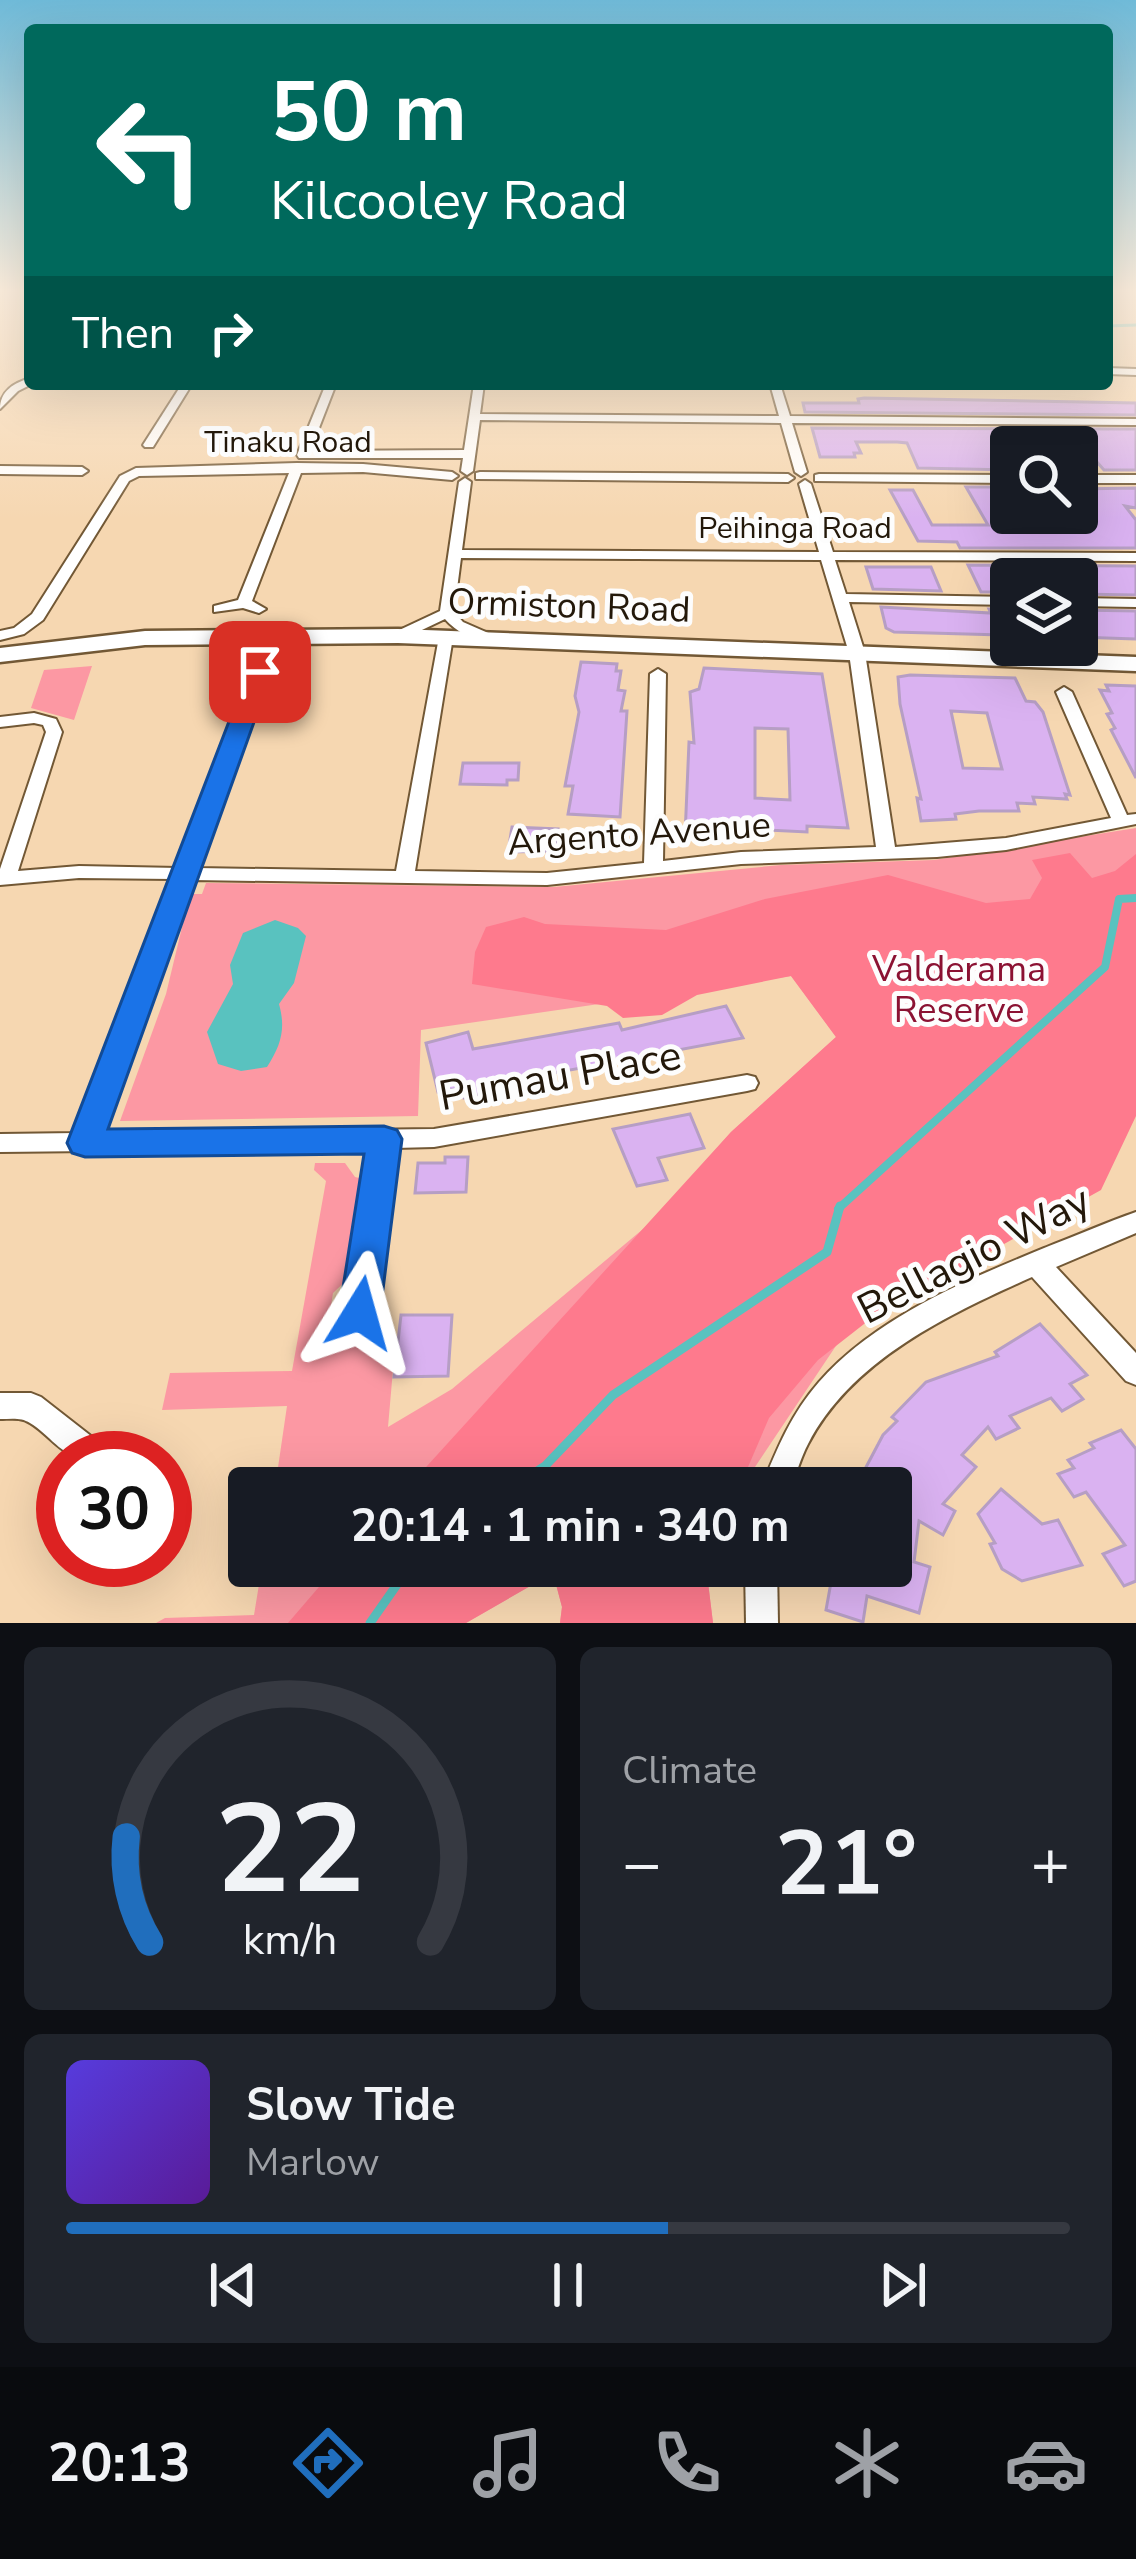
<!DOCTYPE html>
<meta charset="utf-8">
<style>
body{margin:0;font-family:"Nunito Sans",sans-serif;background:#20242c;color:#f1f3f6;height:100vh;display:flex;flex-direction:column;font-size:45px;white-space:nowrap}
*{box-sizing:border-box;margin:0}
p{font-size:39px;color:#9ea1a6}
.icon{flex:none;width:66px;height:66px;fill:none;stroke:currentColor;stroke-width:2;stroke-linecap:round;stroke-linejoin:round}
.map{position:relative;height:1623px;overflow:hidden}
.sheet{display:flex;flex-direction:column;gap:24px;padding:24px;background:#0d0f14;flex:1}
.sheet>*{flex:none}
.guide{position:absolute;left:24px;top:24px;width:1089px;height:366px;border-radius:12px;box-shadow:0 12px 48px #0002;background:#00695c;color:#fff;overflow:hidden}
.tools{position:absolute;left:990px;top:426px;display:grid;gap:24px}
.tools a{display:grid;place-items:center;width:108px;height:108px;border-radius:12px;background:#171b24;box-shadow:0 12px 48px #0002;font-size:60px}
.speed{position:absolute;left:36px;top:1431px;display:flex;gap:24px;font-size:60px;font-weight:700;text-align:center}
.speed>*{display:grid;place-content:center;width:156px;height:156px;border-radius:50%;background:#171b24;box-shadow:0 12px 48px #0002;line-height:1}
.speed .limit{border:18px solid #d22;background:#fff;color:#111}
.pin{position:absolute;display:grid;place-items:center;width:102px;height:102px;color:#fff;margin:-51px;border-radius:24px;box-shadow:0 6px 18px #0006}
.me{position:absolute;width:132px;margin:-66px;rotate:8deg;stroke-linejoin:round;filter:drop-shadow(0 0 9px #0008)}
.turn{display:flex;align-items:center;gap:42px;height:252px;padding:0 48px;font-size:54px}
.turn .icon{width:156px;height:156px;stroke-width:2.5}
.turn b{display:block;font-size:84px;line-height:102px}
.then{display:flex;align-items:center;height:114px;padding:0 48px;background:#0003;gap:24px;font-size:45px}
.big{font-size:90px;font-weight:700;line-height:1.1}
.sheet .card{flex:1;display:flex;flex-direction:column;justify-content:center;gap:18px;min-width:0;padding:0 42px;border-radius:18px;background:#20242c}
.sheet .dial{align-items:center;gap:0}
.dial svg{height:312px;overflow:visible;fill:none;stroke:#363941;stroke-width:7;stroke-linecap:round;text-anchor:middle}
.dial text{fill:#f1f3f6;stroke:none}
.song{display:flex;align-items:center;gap:36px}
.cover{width:144px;height:144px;border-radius:18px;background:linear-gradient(135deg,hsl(250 70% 55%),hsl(270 70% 35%))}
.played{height:12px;border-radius:6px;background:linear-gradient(90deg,#206ebd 60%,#363941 60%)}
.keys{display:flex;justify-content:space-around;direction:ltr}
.heat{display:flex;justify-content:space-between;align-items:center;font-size:66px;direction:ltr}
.sheet .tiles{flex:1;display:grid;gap:24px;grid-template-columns:1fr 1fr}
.card:last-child{grid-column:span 2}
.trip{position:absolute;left:228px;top:1467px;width:684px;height:120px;border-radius:12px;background:#171b24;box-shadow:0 12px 48px #0002;font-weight:700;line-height:120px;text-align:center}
.tab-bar{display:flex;height:192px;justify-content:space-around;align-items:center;background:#090b0e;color:#9ea1a6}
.tab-bar .icon{width:84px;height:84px}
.tab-bar .current{color:#206ebd}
.tab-bar b{font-size:54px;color:#f1f3f6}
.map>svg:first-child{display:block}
</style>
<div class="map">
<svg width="1136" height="1623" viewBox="0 0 1136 1623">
<rect width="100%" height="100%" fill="#f6d7b1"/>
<g fill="#fc98a3">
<path d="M92 666 74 720 31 708 44 670Z"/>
<path d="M1136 828V992L890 1265 741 1488H275L287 1406 162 1410 170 1373 292 1371 326 1181 314 1170 315 1163H345L355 1177 368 1180 353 1274 333 1293 328 1323 394 1358 388 1427 452 1389 655 1219 731 1132 836 1037 791 976 421 1030 418 1116 120 1121 166 994 190 894H202L206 883 554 887 781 865 934 860Z"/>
<path d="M262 1566H706L713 1623H560L562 1607 553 1573 466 1623H156L165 1618 254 1615Z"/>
</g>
<g fill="#fe7a8d">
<path d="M1070 853 1092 878 1115 871 1136 854V1116L1101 1190 873 1317 818 1360 769 1418 739 1488H407L731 1132 836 1037 791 976 697 995 662 1015 623 1018 607 1006 472 984 475 952 486 927 524 917 545 924 666 930 765 899 888 875 986 903 1030 899 1042 878 1032 860Z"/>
<path d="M337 1566H706L713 1623H560L562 1607 553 1573 466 1623H288Z"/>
</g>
<path fill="#59c2bf" d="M275 920 298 928 306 936 294 983 279 1004C286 1029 281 1045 267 1067L241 1071 218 1064 207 1032 233 984 230 965 243 933Z"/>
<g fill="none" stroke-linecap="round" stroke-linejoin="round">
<path stroke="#59c2bf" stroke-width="3" d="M1107 326 1136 325"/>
<path stroke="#59c2bf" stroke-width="8" d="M838 1209 1105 967 1119 899 1136 898"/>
<g stroke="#59c2bf" stroke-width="9">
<path d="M511 1488 545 1466 613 1395 827 1252 840 1206"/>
<path d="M370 1623 410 1566"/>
</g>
</g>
<g fill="#dab2f1" stroke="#b69ec4" stroke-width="3" fill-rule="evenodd">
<path d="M864 398 1136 403V415L805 412 803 403H859L858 399Z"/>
<path d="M812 428 1136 429V470H1104L1082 445 1042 442H1011V470L918 468 907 443 897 442H856L861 453H854L855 457H820Z"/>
<path d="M966 487H1011V523L1077 525V489L1136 488V508L1125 506 1136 520V548H960L957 542 918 541 890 490H913L932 525H988Z"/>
<path d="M968 565 1136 566V595L1077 594V579H1003L1010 592H981Z"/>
<path d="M866 567H931L941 591 873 589Z"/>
<path d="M881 607 991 613 989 609H1011V648L1002 635 894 632 886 628Z"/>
<path d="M1077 610 1136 611V639L1077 637Z"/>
<path d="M581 662 617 664 616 671H621L618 690 625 691 621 711H627L620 817 568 814 573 786H565L579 712 575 696Z"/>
<path d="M704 668 822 674 848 828 807 826V832L747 829 720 831V838L685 836 689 742 694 743 690 692 699 689ZM755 728 788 729 790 800 755 798Z"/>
<path d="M910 675 1015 678 1026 701 1035 702 1043 712 1070 795 1065 794 1067 799 1033 797 1035 804 1017 803 1019 811H979L955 814 956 819 921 821 917 798 921 799 900 704 898 677ZM951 711 987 713 1002 769 963 768Z"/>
<path d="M1106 685 1136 686V778L1111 730 1115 728 1107 714 1112 713 1100 690 1109 691Z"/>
<path d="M463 763H519L518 780H507V785L460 784Z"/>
<path d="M512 827 558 829 555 851 508 852Z"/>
<path d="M726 1006 743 1038 484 1086 486 1093 464 1098 462 1088 438 1092 426 1043 468 1032 473 1049 619 1023 622 1030Z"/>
<path d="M690 1114 704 1148 658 1158 667 1180 637 1186 613 1129Z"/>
<path d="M445 1157H468L466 1192 415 1193 418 1163H445Z"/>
<path d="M401 1315H452L448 1376 394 1377Z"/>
<path d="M1040 1324 1087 1375 1070 1384 1083 1399 1062 1411 1051 1398 1010 1416 1019 1428 996 1439 988 1427 962 1455 976 1467 943 1504 955 1511 943 1535 919 1521 914 1562 930 1567 919 1613 867 1596 863 1622 826 1610 834 1566H891V1488H855L883 1435 897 1421 892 1417 926 1382 998 1356 995 1352Z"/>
<path d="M1121 1430 1136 1449V1581L1124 1586 1103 1554 1125 1545 1086 1492 1074 1497 1058 1474 1074 1468 1068 1460 1094 1448 1090 1443Z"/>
<path d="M1001 1489 1042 1524 1058 1520 1082 1565 1022 1581 1002 1569 990 1544 995 1543 978 1514Z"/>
</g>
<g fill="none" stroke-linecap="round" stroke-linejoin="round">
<g stroke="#725835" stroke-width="4">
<g id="street">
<path d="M1107 368 1136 369V375L1107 374Z"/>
<path d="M30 378 32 384 18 391 0 409C0 391 14 383 30 378Z"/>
<path d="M182 384H192L153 447H145L143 445Z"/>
<path d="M326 384H336L310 451 464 450 474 384H484L480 414 779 416 770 384H780L790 416 1136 419V425L792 423 807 472 801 476 795 472 781 423 480 420 473 471 467 475 461 471 463 458H299L297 455Z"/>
<path d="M297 463 363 464 452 472 458 476 452 480 363 472 301 473 252 601 266 609 259 613 243 608 214 612V606L238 600 289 473 139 476 129 481 43 620 24 634 0 640V631L14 628 32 614 120 476 136 468Z"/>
<path d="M0 466 82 467 88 471 82 475 0 474Z"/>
<path d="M480 472 788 474 794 478 788 482 476 479V473Z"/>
<path d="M819 474 1011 475V483L815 481V475Z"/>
<rect x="1077" y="475" width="59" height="8"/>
<path d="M465 478 471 482 462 550 819 552 799 484 805 480 811 484 833 552 1136 553V561L835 560 846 594 1011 597V605L849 602 865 653 895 847 1006 838 1111 818 1056 692 1064 687 1072 692 1127 815 1136 814V824L1006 850 937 857 741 864 547 885 192 880 101 1133 434 1129 747 1075 755 1077 758 1083 755 1089 747 1091 434 1147 395 1148 373 1313 369 1321 360 1325 351 1321 347 1313 371 1148 0 1152V1134L77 1133 173 879 79 878 0 885V869L46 732 43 725 34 723 0 727V717L34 713 56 719 62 732 18 871 79 866 178 868 252 672 260 667 268 672 197 868 396 871 439 637 446 633 453 637 415 871 547 873 644 863 650 674 658 669 666 674 663 861 741 852 876 847 849 653 821 560 461 558 454 612 463 622 495 636V642C479 644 456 632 445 619L403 639H393V633L440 611 459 482Z"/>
<path d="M1077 598 1136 599V607L1077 606Z"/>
<path d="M1136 1212V1233L1056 1267 1136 1353V1385L1126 1381 1032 1277C950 1314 852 1359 808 1444 801 1457 796 1474 791 1488H761C777 1449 791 1414 819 1382 877 1316 969 1279 1049 1246 1078 1235 1107 1222 1136 1212Z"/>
<path d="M0 1393H31L41 1397 91 1436 95 1446 91 1456C64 1462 52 1436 30 1423 21 1417 11 1419 0 1419Z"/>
<path d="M745 1566H777L778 1623H746Z"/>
</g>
</g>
<g stroke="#725835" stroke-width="5">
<path id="secondary" d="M398 629 1136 657V671L398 643 145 645 0 662V648L145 631Z"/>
</g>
<use href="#street" fill="#fff" fill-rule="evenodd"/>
<use href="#secondary" fill="#fff" fill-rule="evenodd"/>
</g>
<linearGradient id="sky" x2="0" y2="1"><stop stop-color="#6fbad8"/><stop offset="0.56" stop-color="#fbeddc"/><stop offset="1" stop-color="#fbeddc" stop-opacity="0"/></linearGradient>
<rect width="1136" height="519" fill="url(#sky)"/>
<path fill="#1a73e8" stroke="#114b97" stroke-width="3" d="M260 665 272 672 108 1129 384 1126 397 1130 402 1139 380 1313 374 1326 360 1331 345 1326 339 1313 364 1154 85 1157 72 1153 67 1143 248 672Z"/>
<g text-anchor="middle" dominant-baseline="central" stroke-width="10" stroke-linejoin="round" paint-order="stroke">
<g font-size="30" fill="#23180a" stroke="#fdfdfd">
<text x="288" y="442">Tinaku Road</text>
<text x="795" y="528">Peihinga Road</text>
</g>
<g font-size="36" fill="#23180a" stroke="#fdfdfd">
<text transform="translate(569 606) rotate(2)">Ormiston Road</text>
<text transform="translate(639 834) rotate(-4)">Argento Avenue</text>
</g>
<g font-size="36" fill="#8b1233" stroke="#fdfdfd">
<text x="959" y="969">Valderama<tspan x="959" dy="41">Reserve</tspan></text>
</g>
<g font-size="42" fill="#23180a" stroke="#fdfdfd">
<text transform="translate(560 1076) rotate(-10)">Pumau Place</text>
<text transform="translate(974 1255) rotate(-27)">Bellagio Way</text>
</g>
</g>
</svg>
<div class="tools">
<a><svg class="icon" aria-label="search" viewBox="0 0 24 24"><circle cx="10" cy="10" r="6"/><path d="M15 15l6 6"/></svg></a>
<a><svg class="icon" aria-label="layers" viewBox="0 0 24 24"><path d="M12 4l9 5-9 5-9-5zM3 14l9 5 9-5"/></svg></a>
</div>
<div class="speed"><div class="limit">30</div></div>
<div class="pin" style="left:260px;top:672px;background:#d93025"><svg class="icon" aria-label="arrive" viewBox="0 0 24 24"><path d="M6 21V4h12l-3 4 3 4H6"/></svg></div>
<svg class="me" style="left:360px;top:1313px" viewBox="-20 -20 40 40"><path d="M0-17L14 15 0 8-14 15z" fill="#1a73e8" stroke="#fff" stroke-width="4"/></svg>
<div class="trip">20:14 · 1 min · 340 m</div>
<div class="guide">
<div class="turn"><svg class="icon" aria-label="left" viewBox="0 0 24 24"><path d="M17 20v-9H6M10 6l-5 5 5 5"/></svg><div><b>50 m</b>Kilcooley Road</div></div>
<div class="then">Then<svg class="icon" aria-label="right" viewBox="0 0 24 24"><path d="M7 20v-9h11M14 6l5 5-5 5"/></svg></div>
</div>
</div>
<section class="sheet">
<div class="tiles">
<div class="card dial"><svg viewBox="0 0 100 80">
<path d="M14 69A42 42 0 1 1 86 69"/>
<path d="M14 69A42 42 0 0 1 8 42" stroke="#206ebd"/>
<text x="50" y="56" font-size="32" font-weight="700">22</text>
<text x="50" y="72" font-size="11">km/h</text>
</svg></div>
<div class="card"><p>Climate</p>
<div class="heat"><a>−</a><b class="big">21°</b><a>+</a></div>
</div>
<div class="card">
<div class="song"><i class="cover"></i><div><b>Slow Tide</b><p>Marlow</p></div></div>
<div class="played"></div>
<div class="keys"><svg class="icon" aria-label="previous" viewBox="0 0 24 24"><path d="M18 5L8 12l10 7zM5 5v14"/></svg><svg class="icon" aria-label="pause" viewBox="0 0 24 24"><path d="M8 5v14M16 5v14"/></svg><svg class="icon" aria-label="next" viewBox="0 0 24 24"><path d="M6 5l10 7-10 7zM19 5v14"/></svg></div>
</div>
</div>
</section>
<nav class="tab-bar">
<b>20:13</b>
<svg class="icon current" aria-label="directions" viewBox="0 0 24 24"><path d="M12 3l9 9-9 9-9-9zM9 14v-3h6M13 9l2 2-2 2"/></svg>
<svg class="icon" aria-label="music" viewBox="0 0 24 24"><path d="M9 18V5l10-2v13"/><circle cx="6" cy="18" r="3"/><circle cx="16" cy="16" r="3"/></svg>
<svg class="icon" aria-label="phone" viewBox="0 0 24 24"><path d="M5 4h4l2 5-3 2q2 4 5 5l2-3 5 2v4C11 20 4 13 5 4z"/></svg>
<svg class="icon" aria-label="climate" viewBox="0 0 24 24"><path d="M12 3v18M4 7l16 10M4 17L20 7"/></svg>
<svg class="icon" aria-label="car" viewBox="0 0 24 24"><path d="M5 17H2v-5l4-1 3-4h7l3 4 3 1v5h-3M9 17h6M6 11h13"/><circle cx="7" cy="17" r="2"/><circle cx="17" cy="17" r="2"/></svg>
</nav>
